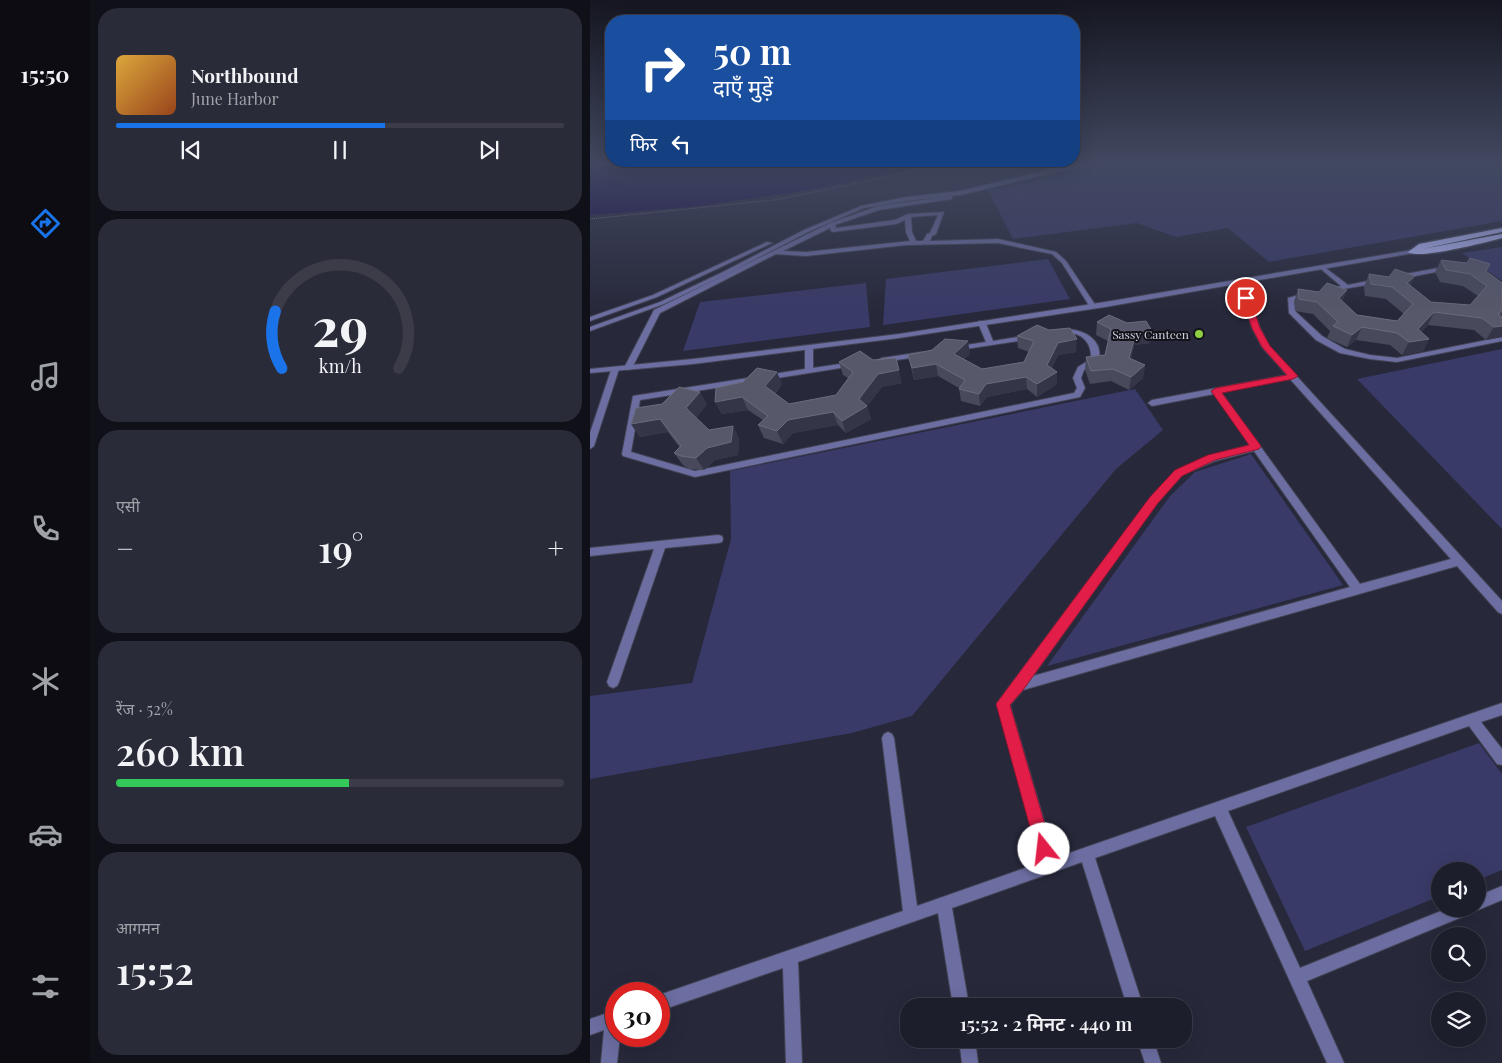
<!DOCTYPE html>
<html lang="hi">
<meta charset="utf-8">
<style>
body{margin:0;font-family:"Playfair Display","Noto Sans Devanagari",serif;background:#2a2b38;color:#f1f3f6;height:100vh;display:flex;flex-direction:column;font-size:19px;white-space:nowrap}
*{box-sizing:border-box;margin:0}
p{font-size:16px;color:#a0a2a9}
.icon{flex:none;width:28px;height:28px;fill:none;stroke:currentColor;stroke-width:2;stroke-linecap:round;stroke-linejoin:round}
.map{position:relative;flex:1;overflow:hidden}
.details{display:flex;flex-direction:column;gap:8px;padding:8px;background:#101018;width:500px}
.details>*{flex:none}
.banner{position:absolute;left:15px;top:15px;width:475px;height:152px;border-radius:20px;box-shadow:0 5px 20px #0002,0 0 0 1px #3b3c48;background:#1a4fa0;color:#fff;overflow:hidden}
.controls{position:absolute;left:841px;top:862px;display:grid;gap:10px}
.controls a{display:grid;place-items:center;width:55px;height:55px;border-radius:50%;background:#1d1e2c;box-shadow:0 5px 20px #0002,0 0 0 1px #3b3c48;font-size:25px}
.speed{position:absolute;left:15px;top:982px;display:flex;gap:10px;font-size:25px;font-weight:700;text-align:center}
.speed>*{display:grid;place-content:center;width:65px;height:65px;border-radius:50%;background:#1d1e2c;box-shadow:0 5px 20px #0002,0 0 0 1px #3b3c48;line-height:1}
.speed .limit{border:8px solid #d22;background:#fff;color:#111}
.pin{position:absolute;display:grid;place-items:center;width:42px;height:42px;color:#fff;margin:-21px;border:2px solid #fff;border-radius:50%;box-shadow:0 1px 5px #0007}
.me{position:absolute;width:55px;margin:-28px;rotate:344deg;stroke-linejoin:round;filter:drop-shadow(0 0 4px #0008)}
.turn{display:flex;align-items:center;gap:18px;height:105px;padding:0 25px;font-size:22px}
.turn .icon{width:65px;height:65px;stroke-width:2.5}
.turn b{display:block;font-size:35px;line-height:42px}
.then{display:flex;align-items:center;height:48px;padding:0 25px;background:#0003;gap:10px;font-size:19px}
.big{font-size:38px;font-weight:600;line-height:1.1}
.details .tile{flex:1;display:flex;flex-direction:column;justify-content:center;gap:8px;min-width:0;padding:0 18px;border-radius:20px;background:#2a2b38}
.details .dial{align-items:center;gap:0}
.dial svg{height:130px;overflow:visible;fill:none;stroke:#3b3c48;stroke-width:7;stroke-linecap:round;text-anchor:middle}
.dial text{fill:#f1f3f6;stroke:none}
.song{display:flex;align-items:center;gap:15px}
.cover{width:60px;height:60px;border-radius:8px;background:linear-gradient(135deg,hsl(40 70% 55%),hsl(20 70% 35%))}
.played{height:5px;border-radius:2px;background:linear-gradient(90deg,#1a73e8 60%,#3b3c48 60%)}
.keys{display:flex;justify-content:space-around;direction:ltr}
.heat{display:flex;justify-content:space-between;align-items:center;font-size:28px;direction:ltr}
.charge{height:8px;border-radius:4px;background:linear-gradient(90deg,#34c759 52%,#3b3c48 0)}
.trip{position:absolute;left:310px;top:998px;width:292px;height:50px;border-radius:20px;background:#1d1e2c;box-shadow:0 5px 20px #0002,0 0 0 1px #3b3c48;font-weight:600;line-height:50px;text-align:center}
main{display:flex;flex:1;min-height:0}
.tab-bar{display:flex;flex-direction:column;width:90px;justify-content:space-around;align-items:center;background:#0c0c12;color:#a0a2a9}
.tab-bar .icon{width:35px;height:35px}
.tab-bar .current{color:#1a73e8}
.tab-bar b{font-size:22px;color:#f1f3f6}
.map>svg:first-child{display:block}
</style>
<main>
<nav class="tab-bar">
<b>15:50</b>
<svg class="icon current" aria-label="directions" viewBox="0 0 24 24"><path d="M12 3l9 9-9 9-9-9zM9 14v-3h6M13 9l2 2-2 2"/></svg>
<svg class="icon" aria-label="music" viewBox="0 0 24 24"><path d="M9 18V5l10-2v13"/><circle cx="6" cy="18" r="3"/><circle cx="16" cy="16" r="3"/></svg>
<svg class="icon" aria-label="phone" viewBox="0 0 24 24"><path d="M5 4h4l2 5-3 2q2 4 5 5l2-3 5 2v4C11 20 4 13 5 4z"/></svg>
<svg class="icon" aria-label="climate" viewBox="0 0 24 24"><path d="M12 3v18M4 7l16 10M4 17L20 7"/></svg>
<svg class="icon" aria-label="car" viewBox="0 0 24 24"><path d="M5 17H2v-5l4-1 3-4h7l3 4 3 1v5h-3M9 17h6M6 11h13"/><circle cx="7" cy="17" r="2"/><circle cx="17" cy="17" r="2"/></svg>
<svg class="icon" aria-label="filters" viewBox="0 0 24 24"><path d="M4 7h16M4 17h16"/><circle cx="9" cy="7" r="2"/><circle cx="15" cy="17" r="2"/></svg>
</nav>
<section class="details">
<div class="tile">
<div class="song"><i class="cover"></i><div><b>Northbound</b><p>June Harbor</p></div></div>
<div class="played"></div>
<div class="keys"><svg class="icon" aria-label="previous" viewBox="0 0 24 24"><path d="M18 5L8 12l10 7zM5 5v14"/></svg><svg class="icon" aria-label="pause" viewBox="0 0 24 24"><path d="M8 5v14M16 5v14"/></svg><svg class="icon" aria-label="next" viewBox="0 0 24 24"><path d="M6 5l10 7-10 7zM19 5v14"/></svg></div>
</div>
<div class="tile dial"><svg viewBox="0 0 100 80">
<path d="M14 69A42 42 0 1 1 86 69"/>
<path d="M14 69A42 42 0 0 1 10 34" stroke="#1a73e8"/>
<text x="50" y="56" font-size="32" font-weight="700">29</text>
<text x="50" y="72" font-size="11">km/h</text>
</svg></div>
<div class="tile"><p>एसी</p>
<div class="heat"><a>−</a><b class="big">19°</b><a>+</a></div>
</div>
<div class="tile"><p>रेंज · 52%</p><b class="big">260 km</b><div class="charge"></div></div>
<div class="tile"><p>आगमन</p><b class="big">15:52</b></div>
</section>
<div class="map">
<svg width="912" height="1063" viewBox="0 0 912 1063">
<rect width="100%" height="100%" fill="#27283a"/>
<g fill="#393a67">
<path d="M531 164H912V221L679 262 638 228 586 237 547 223 423 239 398 190 440 182 480 170Z"/>
<path d="M912 247V281L872 253Z"/>
<path d="M458 259 480 299 293 325 296 279Z"/>
<path d="M276 283 280 327 93 351 110 302Z"/>
<path d="M912 349V529L767 379Z"/>
<path d="M545 389 573 430 526 469 322 716 262 733 0 779V696L102 683 141 539 140 471Z"/>
<path d="M661 454 753 585 457 666 580 496 605 472Z"/>
<path d="M889 743 912 774V870L888 880V871H850V896L715 951 656 827Z"/>
</g>
<path fill="#16074d" d="M46 164H347L208 192 100 207 0 215V167Z"/>
<g fill="none" stroke-linecap="round" stroke-linejoin="round">
<g stroke="#434455" stroke-width="2">
<g id="minor">
<path d="M360 196 362 197V199L289 210 245 225 246 228 305 220 318 214 354 212 346 234 342 236 340 241 408 239 466 252 476 261 506 306 504 307H500L472 263 462 254 408 243 316 245 216 256 186 254 70 313 42 368 38 370 34 368 64 310 240 223 288 206ZM348 215 340 233 337 234 333 241H326L322 232 321 217ZM315 220 316 232 320 241 216 252 193 251 240 228 241 231 243 232 306 224Z"/>
<path d="M733 266 758 285 788 279 791 281 788 283 736 292V290L751 286 731 269 730 268Z"/>
<path d="M859 266 862 268 861 269 810 279 807 277 810 275Z"/>
<path d="M651 281 654 283 670 328 679 346 912 601V614L908 612 867 566 433 690 420 705 465 858 912 703V715L891 722 912 749V765L907 764 879 726 638 811 710 968 856 909H881L879 914 717 981 754 1063H737L625 816 505 858 553 1006H537L492 862 362 908 379 1006H363L348 913 208 962 212 1063H196L193 968 69 1011V995L313 911 292 738 294 734 298 732 302 734 304 738 327 906 452 862 407 703 561 497 586 471 619 456 660 445 624 394 562 406 558 403 562 400 697 375 672 347 662 328 648 283ZM700 379 861 559 770 584 631 392ZM664 451 760 587 443 676 567 503 592 475 625 461Z"/>
<path d="M719 292 722 294 721 295 704 300 706 312 732 336 755 349 780 355 807 358 912 337V341L807 362 780 359 750 353 726 340 699 313 698 298Z"/>
<path d="M389 321H395L403 341 441 335 445 337 441 339 363 351V347L396 342 388 323Z"/>
<path d="M477 329C495 330 515 341 508 362L494 370 491 378 495 388 490 397 105 477 33 456 32 454 43 396 215 369V348L219 346 223 348V368L263 362 267 364 263 366 50 400 41 452 105 471 484 393 487 388 483 378 488 367 501 359C502 344 493 333 478 333 472 333 471 335 466 332Z"/>
<path d="M332 352H335V356L292 362 288 360 292 358Z"/>
<path d="M22 367H28L29 369 4 446 0 449V433Z"/>
<path d="M128 535 132 536 133 539 132 542 128 543 75 548 29 682 27 686 23 688 19 686 17 682 64 549 0 556V548Z"/>
<path d="M912 886V900L888 910 884 909H888V896Z"/>
<path d="M26 1010V1036H30L27 1063H11L14 1030 0 1035V1019Z"/>
<path d="M369 1039H385L388 1063H372Z"/>
<path d="M547 1039H563L571 1063H555Z"/>
</g>
</g>
<g stroke="#434455" stroke-width="2">
<g id="tertiary">
<path d="M482 164H502L370 195 316 201 274 208 218 232 137 274 74 304 0 331V327L70 302 133 272 214 230 271 206 316 197 370 191Z"/>
<path d="M177 242 182 243 67 297 0 321V317L63 295Z"/>
<path d="M822 250 824 251V253L515 307 309 338 103 364 0 373V369L103 359 309 334 515 302Z"/>
</g>
</g>
<g stroke="#434455" stroke-width="3">
<path id="primary" d="M912 228V232L832 249 912 234V238C896 242 829 260 818 252L829 244Z"/>
</g>
<g stroke="#7e7f8e" stroke-width="1" stroke-dasharray="1 1" stroke-linecap="butt">
<path d="M0 166 28 164"/>
<path d="M0 219 185 200 361 164"/>
</g>
<use href="#minor" fill="#6c6ea2" fill-rule="evenodd"/>
<use href="#tertiary" fill="#6c6ea2" fill-rule="evenodd"/>
<use href="#primary" fill="#b3b8f8" fill-rule="evenodd"/>
</g>
<g fill="#484a5c">
<path d="M851 260 896 271 912 283V314L910 316 912 317V337L896 340 884 330 838 325 831 332 839 339 833 351 812 355 800 345 766 340 757 347 737 338 740 331 723 314 705 311 704 302 708 289 729 292 757 290 752 301 767 315 807 321 814 314 796 299 775 296 774 287 779 274 820 285 841 302 880 305 888 296 873 286 850 282 845 272Z"/>
<path d="M507 322 560 343 544 345 541 359 555 365 553 378 539 390 521 381 500 384 495 370 496 357 515 355 518 341 506 335Z"/>
<path d="M427 336 486 352 468 355 462 368 467 372V384L447 397 437 389 397 397 390 406 371 401 369 388 348 376 324 380 318 355 380 354 374 359 392 369 434 362 439 352 428 348Z"/>
<path d="M249 362 312 383 292 387 277 406 281 419 256 433 248 425 203 433 193 444 174 438 168 425 173 420 158 410 132 414 125 402 192 384 185 394 199 404 246 395 258 378 253 375Z"/>
<path d="M117 404 106 418 119 430 143 426 149 439 148 455 125 460 114 470 99 469 93 465 84 453 90 448 78 432 50 437 41 424Z"/>
</g>
<g fill="#343648">
<path d="M825 276 819 288 811 295 817 283Z"/>
<path d="M757 290 752 302 749 298Z"/>
<path d="M844 312 838 325 822 342 839 339 833 351 812 355 819 342 828 329Z"/>
<path d="M912 326V337L896 340 904 327Z"/>
<path d="M772 327 766 340 757 347 762 335Z"/>
<path d="M562 331 560 343 544 345 538 370 539 358 546 333Z"/>
<path d="M487 339 486 352 468 355 457 378V365L468 343Z"/>
<path d="M378 341 380 354 366 366 364 354Z"/>
<path d="M346 364 348 376 324 380 322 368Z"/>
<path d="M555 365 553 378 539 390 541 377Z"/>
<path d="M309 370 312 383 292 387 276 407 277 406 281 419 256 433 252 421 288 374Z"/>
<path d="M187 372 192 384 180 399 175 386Z"/>
<path d="M467 372V384L447 397V384Z"/>
<path d="M436 377 437 389 397 397 390 406 389 394 396 384Z"/>
<path d="M110 392 117 404 104 421 96 408Z"/>
<path d="M152 397 158 410 132 414 125 402Z"/>
<path d="M243 412 248 425 203 433 193 444 187 431 198 420Z"/>
<path d="M70 419 78 432 50 437 41 424Z"/>
<path d="M143 426 149 439 148 455 125 460 114 470 106 458Z"/>
</g>
<g fill="#57586a" stroke="#6a6c7d">
<path d="M880 258 900 264 896 271 912 283V310L908 314 912 317V326L904 327 892 318 844 312 828 329 839 339 819 342 807 333 772 327 762 335 743 326 748 322 727 302 709 299 708 289 729 292 737 283 757 290 749 298 767 315 807 321 823 304 802 287 781 284 779 274 799 277 805 269 825 276 817 283 841 302 880 305 897 286 880 274 856 270 851 260 877 263Z"/>
<path d="M519 315 537 323 556 321 562 331 546 333 539 358 555 365 541 377 523 369 501 371 496 357 515 355 521 329 507 322Z"/>
<path d="M447 325 459 330 480 328 487 339 468 343 457 365 467 372 447 384 436 377 396 384 389 394 369 389 375 380 346 364 322 368 318 355 342 350 355 339 378 341 364 354 392 369 434 362 444 341 427 336Z"/>
<path d="M270 351 283 360 306 358 309 370 288 374 269 399 277 406 252 421 243 412 198 420 187 431 168 425 178 416 152 397 125 402 126 388 153 382 167 368 187 372 175 386 199 404 246 395 263 372 249 362Z"/>
<path d="M89 387 110 392 96 408 119 430 143 426 141 442 117 448 106 458 91 456 84 453 91 446 70 419 41 424 46 408 72 404Z"/>
</g>
<linearGradient id="sky" x2="0" y2="1"><stop stop-color="#151620"/><stop offset="0.52" stop-color="#414860"/><stop offset="1" stop-color="#414860" stop-opacity="0"/></linearGradient>
<rect width="912" height="313" fill="url(#sky)"/>
<path fill="#e11d48" stroke="#92132f" d="M653 296 660 298 670 328 680 346 708 376 703 379 632 393 671 446 669 449 625 460 592 476 568 503 433 690 420 705 462 849 460 855 454 857 449 855 446 849 406 704 560 497 585 470 618 455 659 445 621 391 626 388 697 375 672 347 662 328 652 298Z"/>
<circle fill="#8ece43" stroke="#11121a" stroke-width="2" cx="609" cy="334" r="5"/>
<g text-anchor="middle" dominant-baseline="central" stroke-width="4" stroke-linejoin="round" paint-order="stroke">
<g font-size="12" fill="#d4d5e1" stroke="#11121a" text-anchor="end">
<text x="599" y="334">Sassy Canteen</text>
</g>
</g>
</svg>
<div class="controls">
<a><svg class="icon" aria-label="sound" viewBox="0 0 24 24"><path d="M4 9h4l5-4v14l-5-4H4zM17 9q2 3 0 6"/></svg></a>
<a><svg class="icon" aria-label="search" viewBox="0 0 24 24"><circle cx="10" cy="10" r="6"/><path d="M15 15l6 6"/></svg></a>
<a><svg class="icon" aria-label="layers" viewBox="0 0 24 24"><path d="M12 4l9 5-9 5-9-5zM3 14l9 5 9-5"/></svg></a>
</div>
<div class="speed"><div class="limit">30</div></div>
<div class="pin" style="left:656px;top:298px;background:#d93025"><svg class="icon" aria-label="arrive" viewBox="0 0 24 24"><path d="M6 21V4h12l-3 4 3 4H6"/></svg></div>
<svg class="me" style="left:454px;top:849px" viewBox="-20 -20 40 40"><circle r="19" fill="#fff"/><path d="M0-13L10 11 0 6-10 11z" fill="#e11d48"/></svg>
<div class="trip">15:52 · 2 मिनट · 440 m</div>
<div class="banner">
<div class="turn"><svg class="icon" aria-label="right" viewBox="0 0 24 24"><path d="M7 20v-9h11M14 6l5 5-5 5"/></svg><div><b>50 m</b>दाएँ मुड़ें</div></div>
<div class="then">फिर<svg class="icon" aria-label="left" viewBox="0 0 24 24"><path d="M17 20v-9H6M10 6l-5 5 5 5"/></svg></div>
</div>
</div>
</main>
